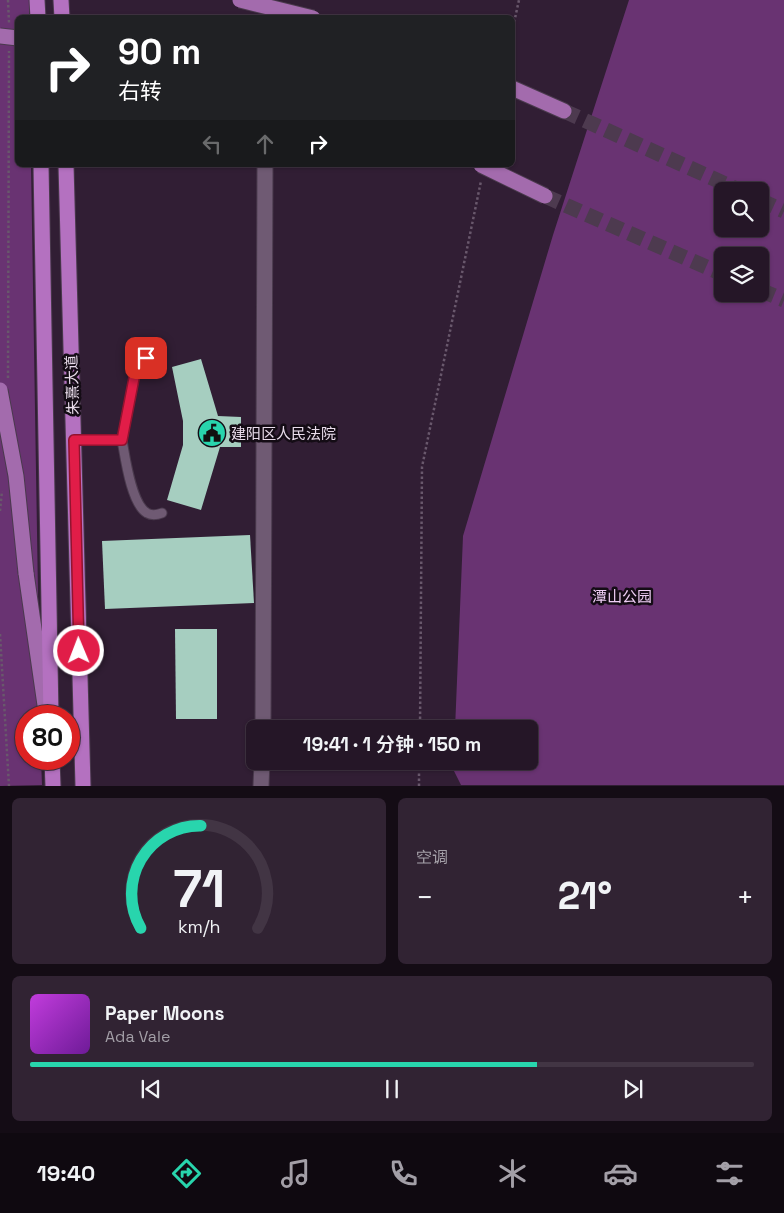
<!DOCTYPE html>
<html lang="zh">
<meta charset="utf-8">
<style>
body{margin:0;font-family:"Space Grotesk","Noto Sans SC",sans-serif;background:#312333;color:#f1f3f6;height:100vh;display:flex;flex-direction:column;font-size:19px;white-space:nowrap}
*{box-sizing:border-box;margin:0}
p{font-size:16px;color:#a39fa7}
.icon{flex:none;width:28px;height:28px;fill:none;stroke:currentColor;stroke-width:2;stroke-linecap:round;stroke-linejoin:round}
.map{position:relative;height:786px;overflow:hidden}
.sheet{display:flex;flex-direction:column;gap:12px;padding:12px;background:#140c15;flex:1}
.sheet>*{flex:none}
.banner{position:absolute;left:15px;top:15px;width:500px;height:152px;border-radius:8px;box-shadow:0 1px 4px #0004,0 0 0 1px #423544;background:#202124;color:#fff;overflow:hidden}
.tools{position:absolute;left:714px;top:182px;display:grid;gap:10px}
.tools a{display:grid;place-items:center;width:55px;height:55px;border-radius:8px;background:#251627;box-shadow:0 1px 4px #0004,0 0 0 1px #423544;font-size:25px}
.speed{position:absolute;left:15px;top:705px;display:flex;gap:10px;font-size:25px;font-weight:700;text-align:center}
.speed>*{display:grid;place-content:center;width:65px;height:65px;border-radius:50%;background:#251627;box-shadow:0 1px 4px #0004,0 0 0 1px #423544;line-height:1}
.speed .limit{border:8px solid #d22;background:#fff;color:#111}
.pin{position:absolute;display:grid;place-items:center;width:42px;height:42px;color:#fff;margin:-21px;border-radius:10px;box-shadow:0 2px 8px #0006}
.me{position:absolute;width:55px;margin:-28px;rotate:359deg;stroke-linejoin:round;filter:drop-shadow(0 0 4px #0008)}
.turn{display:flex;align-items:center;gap:18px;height:105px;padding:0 20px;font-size:22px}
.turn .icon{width:65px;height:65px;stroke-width:2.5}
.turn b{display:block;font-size:35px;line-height:42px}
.lanes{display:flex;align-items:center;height:48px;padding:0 20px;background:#0003;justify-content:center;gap:25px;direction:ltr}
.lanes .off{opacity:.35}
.big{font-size:38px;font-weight:600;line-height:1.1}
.sheet .tile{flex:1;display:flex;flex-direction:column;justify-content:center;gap:8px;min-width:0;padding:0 18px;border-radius:8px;background:#312333}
.sheet .dial{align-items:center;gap:0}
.dial svg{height:130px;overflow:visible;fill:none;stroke:#423544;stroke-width:7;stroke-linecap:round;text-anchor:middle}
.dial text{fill:#f1f3f6;stroke:none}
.song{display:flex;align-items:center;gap:15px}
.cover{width:60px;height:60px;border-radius:8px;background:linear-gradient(135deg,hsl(290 70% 55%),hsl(280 70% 35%))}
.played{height:5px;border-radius:2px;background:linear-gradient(90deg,#28d5ad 70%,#423544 70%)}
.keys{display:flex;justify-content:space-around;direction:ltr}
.heat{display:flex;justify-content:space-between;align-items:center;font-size:28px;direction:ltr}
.sheet .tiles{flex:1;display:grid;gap:12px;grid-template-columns:1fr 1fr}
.tile:last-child{grid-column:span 2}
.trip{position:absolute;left:246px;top:720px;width:292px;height:50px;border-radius:8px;background:#251627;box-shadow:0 1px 4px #0004,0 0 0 1px #423544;font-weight:600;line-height:50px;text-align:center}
.dock{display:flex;height:80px;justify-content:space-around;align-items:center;background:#0f0910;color:#a39fa7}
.dock .icon{width:35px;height:35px}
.dock .selected{color:#28d5ad}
.dock b{font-size:22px;color:#f1f3f6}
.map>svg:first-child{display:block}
</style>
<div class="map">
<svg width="784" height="786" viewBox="0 0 784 786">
<rect width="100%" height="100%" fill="#311e34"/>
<g fill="#693372" fill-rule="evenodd">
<path d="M0 0H29V17L18 18V165H31L40 716H26V759H41L42 785 0 786Z"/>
<path d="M629 0H784V785H461L453 769 454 761H530V729H455L463 536 553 235ZM722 191H760V229H722ZM722 256H760V294H722Z"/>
</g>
<g fill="#a6cec0">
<path d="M201 359 218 416 241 417V447H220L201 510 167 500 183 445V421L172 367Z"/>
<path d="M250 535 254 603 105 609 102 541Z"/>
<path d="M175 629H217V719H176Z"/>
</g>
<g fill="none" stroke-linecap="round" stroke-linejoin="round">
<g stroke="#4d3a4f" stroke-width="15" stroke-dasharray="15 8" stroke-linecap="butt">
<path d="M564 111 741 191"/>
<path d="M545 196 722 274"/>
<path d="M760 200 784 211"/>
<path d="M760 290 784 300"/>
</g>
<g stroke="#4a3a4d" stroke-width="11">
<g id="service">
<path d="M74 440H122L136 368 140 360 153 359"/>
<path d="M122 440C125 456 131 504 147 513 152 516 157 515 162 513"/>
</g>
</g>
<g stroke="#4a3a4d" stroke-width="17">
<g id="minor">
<path d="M263 729 265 165"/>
<path d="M261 786 262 761"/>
</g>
</g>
<g stroke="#4a3a4d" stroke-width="17">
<g id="primary">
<path d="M512 88 564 111"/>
<path d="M26 573 46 712"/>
</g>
</g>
<g stroke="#4a3a4d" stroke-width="17">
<g id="trunk">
<path d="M37 0 38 18"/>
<path d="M61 0 62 18"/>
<path d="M41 165 51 716"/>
<path d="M66 165 83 786"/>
<path d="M52 759 53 786"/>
</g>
</g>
<g stroke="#69586c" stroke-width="2.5" stroke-dasharray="2.5 2.5" stroke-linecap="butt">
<path d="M8 0 9 23"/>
<path d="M512 32 519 0"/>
<path d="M8 378 9 51"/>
<path d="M0 511 2 491"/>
<path d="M0 634 9 786"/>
<path d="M420 729 422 467 481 181"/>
<path d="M419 786V761"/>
</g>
<use href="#service" stroke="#6f5a73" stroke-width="9"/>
<use href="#minor" stroke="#6f5a73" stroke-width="15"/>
<use href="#primary" stroke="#a36bad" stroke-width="15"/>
<use href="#trunk" stroke="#b471c0" stroke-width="15"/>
<g stroke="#4a3a4d" stroke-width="17" stroke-linecap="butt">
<g id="primary-bridge">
<path d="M240 0 313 18"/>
<path d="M0 36 18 38"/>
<path d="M481 165 545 196"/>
<path d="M0 390 16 476 26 573"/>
</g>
</g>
<use href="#primary-bridge" stroke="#a36bad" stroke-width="15"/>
</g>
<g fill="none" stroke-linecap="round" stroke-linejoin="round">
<g stroke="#92132f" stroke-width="12">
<path id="route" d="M79 651 74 440H122L136 368 140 360 146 358"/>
</g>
<use href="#route" stroke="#e11d48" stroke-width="9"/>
</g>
<defs>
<g id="civic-disc" transform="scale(1.4375)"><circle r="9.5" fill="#28d5ad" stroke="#140c15"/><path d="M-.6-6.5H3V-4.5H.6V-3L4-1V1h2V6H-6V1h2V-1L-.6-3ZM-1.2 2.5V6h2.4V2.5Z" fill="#111"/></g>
</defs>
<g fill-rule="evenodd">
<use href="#civic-disc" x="212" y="433"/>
</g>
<g text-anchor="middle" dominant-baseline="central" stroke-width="5" stroke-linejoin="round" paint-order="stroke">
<g font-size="15" fill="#e9dceb" stroke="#140c15">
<text transform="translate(72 385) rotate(-92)">朱熹大道</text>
</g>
<g font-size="15" fill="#e9dceb" stroke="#140c15" text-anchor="start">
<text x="231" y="433">建阳区人民法院</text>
</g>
<g font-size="15" fill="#efcef5" stroke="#140c15">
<text x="622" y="596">潭山公园</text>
</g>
</g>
</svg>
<div class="tools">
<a><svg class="icon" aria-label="search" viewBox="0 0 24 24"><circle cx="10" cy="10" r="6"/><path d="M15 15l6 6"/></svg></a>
<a><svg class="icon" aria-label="layers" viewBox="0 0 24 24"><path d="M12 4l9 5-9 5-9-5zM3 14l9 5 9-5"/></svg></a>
</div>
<div class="speed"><div class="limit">80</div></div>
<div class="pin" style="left:146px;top:358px;background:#d93025"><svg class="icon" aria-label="arrive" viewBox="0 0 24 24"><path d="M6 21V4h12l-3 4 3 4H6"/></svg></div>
<svg class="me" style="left:79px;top:651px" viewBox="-20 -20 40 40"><circle r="17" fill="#e11d48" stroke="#fff" stroke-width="3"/><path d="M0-11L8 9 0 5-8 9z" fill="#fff"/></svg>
<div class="trip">19:41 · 1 分钟 · 150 m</div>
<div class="banner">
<div class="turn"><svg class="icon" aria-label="right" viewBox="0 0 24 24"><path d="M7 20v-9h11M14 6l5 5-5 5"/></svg><div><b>90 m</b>右转</div></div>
<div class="lanes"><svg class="icon off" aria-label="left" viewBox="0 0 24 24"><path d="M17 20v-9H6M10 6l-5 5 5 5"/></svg><svg class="icon off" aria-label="ahead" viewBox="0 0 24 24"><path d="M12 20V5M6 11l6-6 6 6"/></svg><svg class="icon" aria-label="right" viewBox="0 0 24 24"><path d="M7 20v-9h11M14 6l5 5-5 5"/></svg></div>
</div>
</div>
<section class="sheet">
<div class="tiles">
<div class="tile dial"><svg viewBox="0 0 100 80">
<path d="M14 69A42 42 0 1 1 86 69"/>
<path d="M14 69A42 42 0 0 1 51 6" stroke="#28d5ad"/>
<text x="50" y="56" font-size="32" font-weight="700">71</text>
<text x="50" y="72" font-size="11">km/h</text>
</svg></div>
<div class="tile"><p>空调</p>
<div class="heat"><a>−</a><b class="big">21°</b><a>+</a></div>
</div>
<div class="tile">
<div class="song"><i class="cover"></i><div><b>Paper Moons</b><p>Ada Vale</p></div></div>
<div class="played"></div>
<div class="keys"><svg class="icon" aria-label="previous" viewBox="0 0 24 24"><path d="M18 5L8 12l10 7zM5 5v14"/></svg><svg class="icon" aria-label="pause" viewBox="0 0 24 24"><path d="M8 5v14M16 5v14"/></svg><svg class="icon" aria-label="next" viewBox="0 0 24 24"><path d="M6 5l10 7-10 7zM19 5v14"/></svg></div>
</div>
</div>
</section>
<nav class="dock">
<b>19:40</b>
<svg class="icon selected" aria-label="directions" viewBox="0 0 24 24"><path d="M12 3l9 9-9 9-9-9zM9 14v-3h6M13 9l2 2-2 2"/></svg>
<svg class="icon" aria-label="music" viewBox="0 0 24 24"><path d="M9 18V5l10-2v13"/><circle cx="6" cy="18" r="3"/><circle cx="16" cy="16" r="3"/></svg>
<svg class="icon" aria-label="phone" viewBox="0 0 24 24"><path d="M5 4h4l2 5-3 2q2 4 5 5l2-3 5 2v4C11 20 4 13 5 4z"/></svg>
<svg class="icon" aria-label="climate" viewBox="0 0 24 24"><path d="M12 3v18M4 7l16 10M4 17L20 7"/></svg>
<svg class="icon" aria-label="car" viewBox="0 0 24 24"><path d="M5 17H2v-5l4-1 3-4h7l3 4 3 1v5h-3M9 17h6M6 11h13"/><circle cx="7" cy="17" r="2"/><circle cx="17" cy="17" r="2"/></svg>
<svg class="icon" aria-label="filters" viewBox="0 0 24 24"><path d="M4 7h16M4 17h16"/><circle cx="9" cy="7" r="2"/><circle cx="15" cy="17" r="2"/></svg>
</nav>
